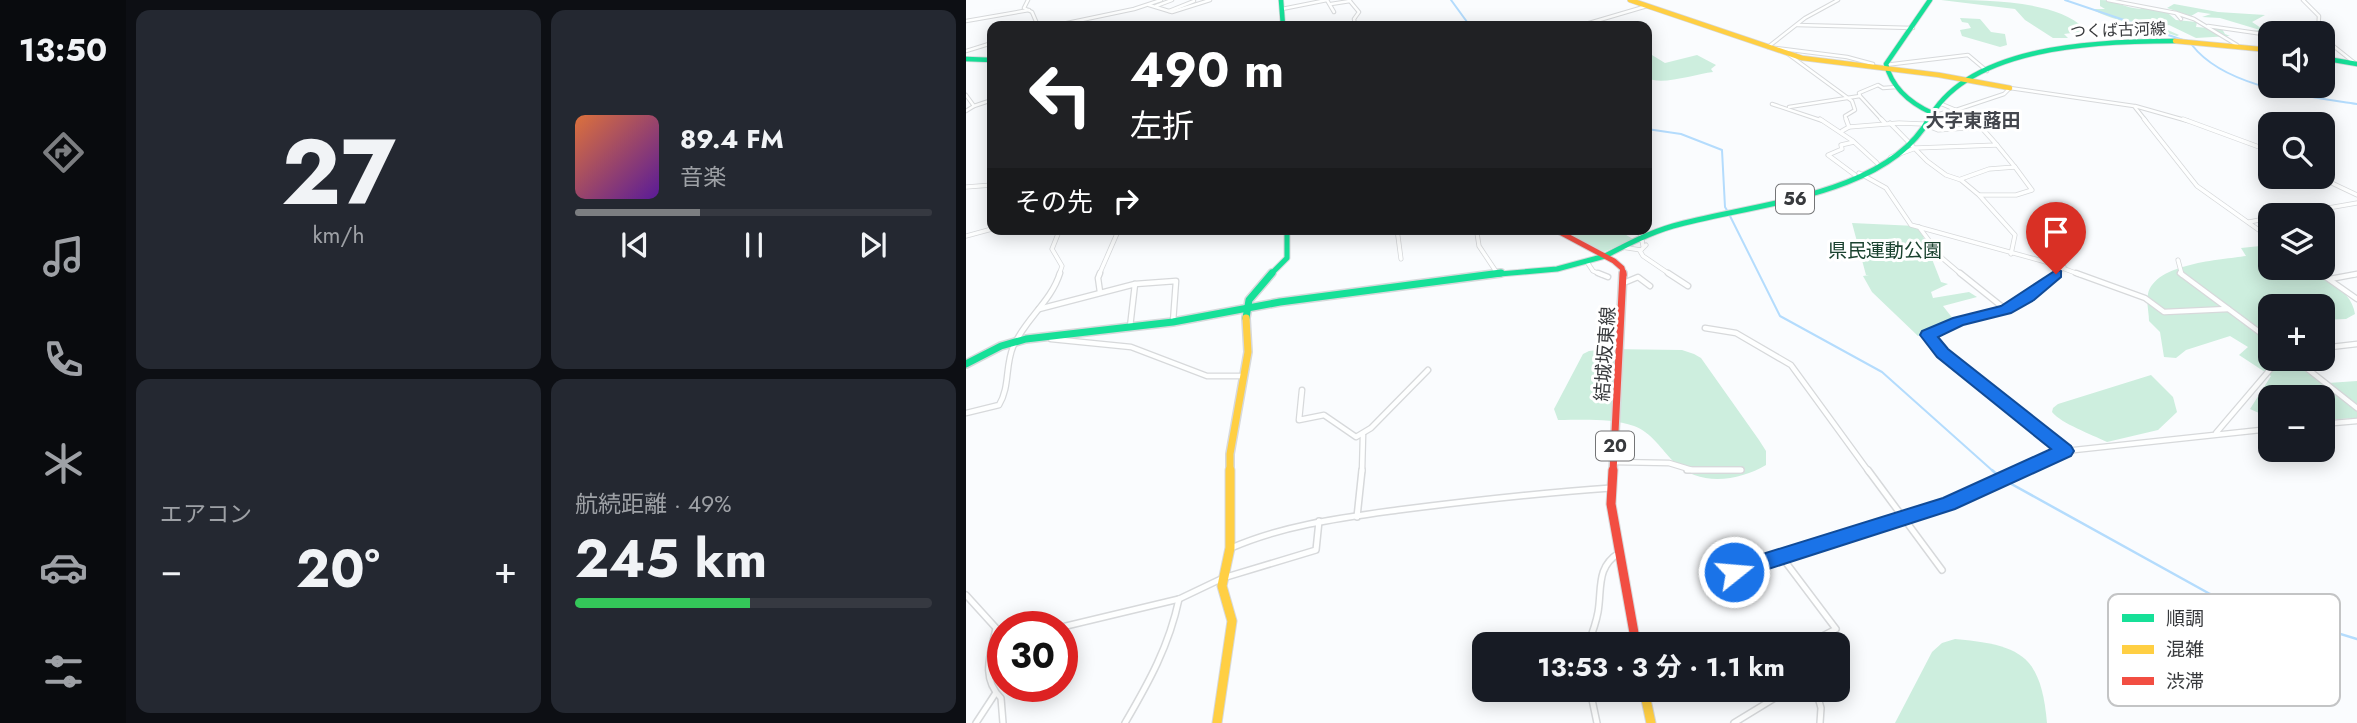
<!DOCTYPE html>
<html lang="ja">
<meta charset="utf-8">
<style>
body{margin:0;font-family:Jost,"Noto Sans JP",sans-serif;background:#242831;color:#f1f3f6;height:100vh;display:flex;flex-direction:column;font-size:26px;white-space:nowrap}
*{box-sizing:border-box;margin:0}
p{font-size:23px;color:#9ea1a6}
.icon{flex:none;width:38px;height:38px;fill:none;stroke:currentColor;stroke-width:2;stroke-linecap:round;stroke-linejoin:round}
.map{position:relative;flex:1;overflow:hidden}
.side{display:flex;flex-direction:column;gap:10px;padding:10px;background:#0d0f14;width:840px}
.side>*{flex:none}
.banner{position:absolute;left:21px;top:21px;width:665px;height:214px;border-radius:14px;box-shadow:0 4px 18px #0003;background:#202124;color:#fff;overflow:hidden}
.fabs{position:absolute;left:1292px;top:21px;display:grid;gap:14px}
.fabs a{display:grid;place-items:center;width:77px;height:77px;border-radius:14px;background:#171b24;box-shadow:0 4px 18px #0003;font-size:35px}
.speed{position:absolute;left:21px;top:611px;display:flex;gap:14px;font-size:35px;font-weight:700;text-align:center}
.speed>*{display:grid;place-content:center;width:91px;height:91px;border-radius:50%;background:#171b24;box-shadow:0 4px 18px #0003;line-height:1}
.speed .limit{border:10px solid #d22;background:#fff;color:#111}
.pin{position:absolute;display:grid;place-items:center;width:60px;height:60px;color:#fff;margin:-72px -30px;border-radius:50% 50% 50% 0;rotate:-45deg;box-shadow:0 0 7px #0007}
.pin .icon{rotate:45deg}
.me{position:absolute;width:77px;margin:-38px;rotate:73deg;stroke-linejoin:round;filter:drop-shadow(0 0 5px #0008)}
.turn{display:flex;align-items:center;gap:24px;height:147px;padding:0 28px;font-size:32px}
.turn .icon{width:91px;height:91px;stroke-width:2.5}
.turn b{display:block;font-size:49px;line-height:60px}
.then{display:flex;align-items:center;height:66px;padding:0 28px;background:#0003;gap:14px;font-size:26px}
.big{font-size:52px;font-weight:700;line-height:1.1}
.side .widget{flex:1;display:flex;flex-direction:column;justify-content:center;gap:10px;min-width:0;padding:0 24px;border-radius:14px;background:#242831}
.side .dial{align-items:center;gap:0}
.dial b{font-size:91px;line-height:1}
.song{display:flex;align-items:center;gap:21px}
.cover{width:84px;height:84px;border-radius:10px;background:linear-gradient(135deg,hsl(20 70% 55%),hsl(270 70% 35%))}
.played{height:7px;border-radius:4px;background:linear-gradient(90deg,#7c7e81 35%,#363941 35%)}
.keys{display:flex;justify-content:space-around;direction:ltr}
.heat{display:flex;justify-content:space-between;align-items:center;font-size:38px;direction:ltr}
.charge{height:10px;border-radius:5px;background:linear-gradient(90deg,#34c759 49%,#363941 0)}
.side .tiles{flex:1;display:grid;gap:10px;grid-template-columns:repeat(2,1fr)}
.trip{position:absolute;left:506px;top:632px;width:378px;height:70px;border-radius:14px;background:#171b24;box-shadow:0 4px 18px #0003;font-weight:700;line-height:70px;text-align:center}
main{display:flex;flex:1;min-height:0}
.tab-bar{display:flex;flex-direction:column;width:126px;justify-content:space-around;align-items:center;background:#090b0e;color:#9ea1a6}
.tab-bar .icon{width:49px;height:49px}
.tab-bar .current{color:#7c7e81}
.tab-bar b{font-size:32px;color:#f1f3f6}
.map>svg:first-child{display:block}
</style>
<main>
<nav class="tab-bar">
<b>13:50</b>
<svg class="icon current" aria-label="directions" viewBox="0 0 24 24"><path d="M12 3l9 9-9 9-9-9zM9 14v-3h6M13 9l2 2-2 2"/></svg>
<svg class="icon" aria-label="music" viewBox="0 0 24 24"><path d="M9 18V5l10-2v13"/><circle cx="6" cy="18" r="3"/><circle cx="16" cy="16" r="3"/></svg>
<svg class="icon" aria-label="phone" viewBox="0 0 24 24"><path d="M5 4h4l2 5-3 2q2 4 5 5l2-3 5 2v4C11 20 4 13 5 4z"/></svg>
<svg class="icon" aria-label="climate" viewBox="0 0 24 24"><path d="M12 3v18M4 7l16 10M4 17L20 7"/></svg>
<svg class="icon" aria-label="car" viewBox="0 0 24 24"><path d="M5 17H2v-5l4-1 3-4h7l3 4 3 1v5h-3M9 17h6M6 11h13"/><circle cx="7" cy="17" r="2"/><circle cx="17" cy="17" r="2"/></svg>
<svg class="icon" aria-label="filters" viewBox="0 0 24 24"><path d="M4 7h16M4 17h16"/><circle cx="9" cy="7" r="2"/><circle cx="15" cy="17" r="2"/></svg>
</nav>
<section class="side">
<div class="tiles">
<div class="widget dial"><b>27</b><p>km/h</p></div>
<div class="widget">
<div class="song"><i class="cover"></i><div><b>89.4 FM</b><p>音楽</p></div></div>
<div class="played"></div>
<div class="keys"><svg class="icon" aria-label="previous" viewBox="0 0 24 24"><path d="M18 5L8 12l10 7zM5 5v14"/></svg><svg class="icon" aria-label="pause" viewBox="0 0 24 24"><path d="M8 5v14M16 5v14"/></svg><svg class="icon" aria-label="next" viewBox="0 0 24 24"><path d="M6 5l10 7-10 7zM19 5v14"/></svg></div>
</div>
<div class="widget"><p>エアコン</p>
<div class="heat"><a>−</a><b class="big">20°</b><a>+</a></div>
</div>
<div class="widget"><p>航続距離 · 49%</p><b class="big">245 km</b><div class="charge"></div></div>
</div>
</section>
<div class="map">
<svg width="1391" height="723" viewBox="0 0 1391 723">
<rect width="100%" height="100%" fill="#fafcfe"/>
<g fill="#cdeede">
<path d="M975 0C1019 0 1089 0 1118 28L1113 32 1098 34 1102 38H1087L1059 20 1049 9Z"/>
<path d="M1134 0C1150 0 1158 8 1175 9L1173 6 1197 9 1210 20 1231 22 1230 27 1256 29 1259 34 1264 36 1230 38 1203 25 1195 27 1213 35 1211 36C1183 26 1151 23 1125 9H1139L1134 6Z"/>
<path d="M1208 4 1252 12 1299 15 1286 22 1304 34V42L1287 31 1294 30 1254 18 1236 17 1245 14 1232 12 1225 16 1201 8Z"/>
<path d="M994 18 1014 19 1025 32 1039 34 1041 45 1034 47 996 36 994 30 1005 28 1002 23 996 22Z"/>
<path d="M681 52 699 63 731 55 750 65 745 69 747 72C729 74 696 86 681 78Z"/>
<path d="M886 223 950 226 957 236 975 282 982 284 965 292 967 298 1003 292 1011 297 977 306 988 320 952 336 906 292 897 276 903 275H900Z"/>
<path d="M594 229H650L667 239 638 252Z"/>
<path d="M1304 245V268C1333 268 1384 280 1389 314L1380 319 1356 320V306H1304V331L1293 335 1304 343V359H1329L1362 383 1391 381V418L1356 420V397H1304V418L1284 409 1305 376 1273 355 1282 347 1264 336 1220 350 1210 358 1198 357 1194 332 1183 321C1183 313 1180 301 1182 294 1189 263 1255 260 1280 256L1275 248Z"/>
<path d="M641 349 716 350 728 354 735 358 793 440 800 451V465C773 481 733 487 708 462 696 450 685 432 668 426 645 418 616 420 592 420L588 409 617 354 623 351Z"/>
<path d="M1185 375 1207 397 1211 412 1192 430 1141 442C1125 434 1096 424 1086 412L1087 408 1092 404Z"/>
<path d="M989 639C1055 645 1075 655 1081 723H929L966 652 976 643Z"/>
</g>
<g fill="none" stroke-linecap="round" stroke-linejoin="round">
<g stroke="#b4dcfd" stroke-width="2">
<path d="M485 0 504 26"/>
<path d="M1099 0 1217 40"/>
<path d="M1226 45C1259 88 1340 96 1391 104"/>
<path d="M681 129 715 134 756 150 759 207 762 212"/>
<path d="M764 216 814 316 916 372 1028 472"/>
</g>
<g stroke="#b4dcfd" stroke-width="2.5">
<path d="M1026 470 1035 478"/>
<path d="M1040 481 1244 594 1391 639"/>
</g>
<g stroke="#d7d9db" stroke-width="4.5">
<g id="street-far3">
<path d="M62 0 58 8 66 12 72 26"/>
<path d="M383 0 393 12 388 19 389 26"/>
<path d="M1142 0 1210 13 1215 19"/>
<path d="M1337 0 1353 16 1352 33"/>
<path d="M365 4 384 1"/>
<path d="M183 5 206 12 244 0"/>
<path d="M190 6 206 0"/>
<path d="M316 9 361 0 368 12"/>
<path d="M203 11 228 1"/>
<path d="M1210 13 1228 19 1271 45"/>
<path d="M0 21 63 10"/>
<path d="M831 25 947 28"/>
<path d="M87 26 168 9 195 0"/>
<path d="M613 26 681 6"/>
<path d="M1242 26 1304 35"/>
<path d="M1356 37 1390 64"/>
<path d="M802 47 839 18 872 0"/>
<path d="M809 48 881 57 907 64 906 67"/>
<path d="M0 51 26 43"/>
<path d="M822 54 886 101 889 110 879 116 881 121"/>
<path d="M919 65 1002 55 1021 71"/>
<path d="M0 95 8 106 0 111"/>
<path d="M894 96 917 121"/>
<path d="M973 103 990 110 1038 94 1044 88 1168 106 1180 121"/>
<path d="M806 104 857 121"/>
<path d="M8 106 26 100"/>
<path d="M1169 106 1222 121"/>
<path d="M823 107 894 96 893 93 912 85 917 88 931 87"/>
<path d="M964 116 990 110 1006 121"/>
</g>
</g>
<g stroke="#d7d9db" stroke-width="5">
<g id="street-far2">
<path d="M854 119 887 141"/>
<path d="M915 119 919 123"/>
<path d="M1178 119 1231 186 1304 238"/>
<path d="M1217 119 1304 151"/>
<path d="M924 123 961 161 980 175 995 180 1013 195 1049 235 1045 254"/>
<path d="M26 126V131"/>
<path d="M883 127 933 123 957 124 972 130 1015 127"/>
<path d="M876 131 883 127 880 119"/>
<path d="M925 157 950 148 1031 145 1014 126 1004 119"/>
<path d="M893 173 920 188 945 225 1080 262 1081 253 1105 249"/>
<path d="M889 175 862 155 876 149 875 145 888 142 911 163"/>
<path d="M1353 177 1391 195"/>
<path d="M995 179 1023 169 1049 167 1031 145"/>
<path d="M0 187 26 185"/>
<path d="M1014 195H1050L1066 190 1049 167"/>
<path d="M1322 215 1391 203"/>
<path d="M1283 222 1304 218"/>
<path d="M953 227 976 258 996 275"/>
<path d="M431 229 435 259"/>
<path d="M523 229 511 233 513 246 531 273"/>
<path d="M674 229 677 246"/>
<path d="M0 236 26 229"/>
<path d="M680 245 674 251 677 256 705 275"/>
<path d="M655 247 675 250"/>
<path d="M1212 260 1216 275"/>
<path d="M621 262 627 271 636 275"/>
<path d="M1080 262 1115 275"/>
<path d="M1347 268 1356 275"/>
<path d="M93 275 96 266 86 249 94 229"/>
<path d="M133 275 153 229"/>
<path d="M1089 275 1098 267"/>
<path d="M1388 275 1391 274"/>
</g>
</g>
<g stroke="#d7d9db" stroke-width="7">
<g id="street-far1">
<path d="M632 273 642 277"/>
<path d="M702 273 722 286"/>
<path d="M994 273 1039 309"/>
<path d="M1091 273 1063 297 1040 310 993 321 962 335 977 353 1099 450"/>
<path d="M1110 273 1179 298 1198 312 1262 309"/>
<path d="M1214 273 1304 340"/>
<path d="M1354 273 1391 299"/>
<path d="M1364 279 1391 274"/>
<path d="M660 282 672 277 684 286"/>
<path d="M169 284 210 281 207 322"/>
<path d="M134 292 132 278 134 273"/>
<path d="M73 309 169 284 164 327"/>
<path d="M739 328 770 333 825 365 903 472"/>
<path d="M85 339 165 347 241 376H277"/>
<path d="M1356 348 1391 344"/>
<path d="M1329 359 1391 408"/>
<path d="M336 390 333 420 358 415 390 437 405 428 462 370"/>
<path d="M0 413 33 405C44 387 39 366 47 347 59 319 85 302 94 273"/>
<path d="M1356 424 1391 421"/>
<path d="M1250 433 1313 359"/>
<path d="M648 462 703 463 726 470H775"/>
<path d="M396 472 397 435"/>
<path d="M1054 472 1099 451 1304 429"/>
</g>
</g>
<g stroke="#d7d9db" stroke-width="8">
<g id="street">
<path d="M721 470H775"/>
<path d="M902 470 976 570"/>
<path d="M391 517 396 470"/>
<path d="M265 548C318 525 374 518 432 510 503 501 573 493 645 488"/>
<path d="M815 556 870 629 841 644"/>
<path d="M768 571 982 504 1058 470"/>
<path d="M0 595 30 628C25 653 14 677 35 698L37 723"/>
<path d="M96 627 213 599 257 578 350 550 353 521"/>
<path d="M622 644C626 634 630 623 632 612 636 589 630 567 653 553"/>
<path d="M27 645 37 643"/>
<path d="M624 690 631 723"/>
<path d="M850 690 855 708 854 723"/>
<path d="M10 723 29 694"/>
<path d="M159 723C183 682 203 646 213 599"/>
<path d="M768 723 822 690"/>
</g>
</g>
<g stroke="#d7d9db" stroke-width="6">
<g id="fast-far2">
<path d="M315 0 317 26"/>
<path d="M964 0 920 64C926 88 944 103 966 113"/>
<path d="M1356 58 1391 64"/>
<path d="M0 59 26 60"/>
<path d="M962 121C1001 45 1134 41 1209 41"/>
</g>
</g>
<g stroke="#d7d9db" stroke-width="7">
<g id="fast-far1">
<path d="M639 256C662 244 683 233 707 226 783 204 920 197 963 119"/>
<path d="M304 275 321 258V229"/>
<path d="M522 275 591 269 639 256"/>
</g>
</g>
<g stroke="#d7d9db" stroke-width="10">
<g id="fast">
<path d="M280 318 283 300 306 273"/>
<path d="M0 364 35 346 60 339 207 322 314 302 535 273"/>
</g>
</g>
<g stroke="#d7d9db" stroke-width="6">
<g id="slow-far2">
<path d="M664 0 836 58 973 75 1044 88"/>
<path d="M1209 41 1304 50"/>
</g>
</g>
<g stroke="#d7d9db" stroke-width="10">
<path id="slow-far1" d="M264 472V454L282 352 280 318"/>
</g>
<g stroke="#d7d9db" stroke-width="11">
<g id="slow">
<path d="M678 690 685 723"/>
<path d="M251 723 266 621 256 586 264 548V470"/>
</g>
</g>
<g stroke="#d7d9db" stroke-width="7">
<path id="jam-far2" d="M588 229 648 261 656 268 658 275"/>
</g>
<g stroke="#d7d9db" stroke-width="10">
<path id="jam-far1" d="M647 472 657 273"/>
</g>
<g stroke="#d7d9db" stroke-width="11">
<path id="jam" d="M647 470 645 504 670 644"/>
</g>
<use href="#street-far3" stroke="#feffff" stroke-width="2.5"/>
<use href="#street-far2" stroke="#feffff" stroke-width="3.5"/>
<use href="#street-far1" stroke="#feffff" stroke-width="4.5"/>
<use href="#street" stroke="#feffff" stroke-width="5"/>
<use href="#fast-far2" stroke="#16e098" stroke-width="4.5"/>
<use href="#fast-far1" stroke="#16e098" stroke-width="5"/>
<use href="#fast" stroke="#16e098" stroke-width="7"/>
<use href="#slow-far2" stroke="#ffcf43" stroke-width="4.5"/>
<use href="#slow-far1" stroke="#ffcf43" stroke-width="7"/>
<use href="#slow" stroke="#ffcf43" stroke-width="9"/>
<use href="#jam-far2" stroke="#f24e42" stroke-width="5"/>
<use href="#jam-far1" stroke="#f24e42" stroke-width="7"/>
<use href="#jam" stroke="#f24e42" stroke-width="9"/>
</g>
<path fill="#1a73e8" stroke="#114b97" stroke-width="2" d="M1090 270 1095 271V277L1068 300 1045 313 997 325 972 337 982 349 1105 446 1108 451 1105 456 989 509 768 580 761 578 758 572 761 565 977 498 1085 449 971 357 954 335 956 331 987 318 1035 306Z"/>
<g text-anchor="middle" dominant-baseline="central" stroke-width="6" stroke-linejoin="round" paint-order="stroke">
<g font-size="16" fill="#383a3d" stroke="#fff">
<text transform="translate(1152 30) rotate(-2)">つくば古河線</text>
</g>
<g fill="#fff" stroke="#747577" stroke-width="2">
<rect x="810" y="184.5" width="38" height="29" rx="5"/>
<rect x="630" y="431.5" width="38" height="29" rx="5"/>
</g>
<g font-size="18" font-weight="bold" fill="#383a3d">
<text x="829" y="199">56</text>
<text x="649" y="446">20</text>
</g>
<g font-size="19" font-weight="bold" fill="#43464d" stroke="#fff">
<text x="1007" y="120">大字東蕗田</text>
</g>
<g font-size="19" fill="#1a422f" stroke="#fff">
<text x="919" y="250">県民運動公園</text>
</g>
<g font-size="19" fill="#383a3d" stroke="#fff">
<text transform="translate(639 354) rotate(-86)">結城坂東線</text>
</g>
</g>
<rect x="1142" y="594" width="232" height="112" rx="10" fill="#fff" stroke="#c3c4c5" stroke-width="2"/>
<rect x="1156" y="614" width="32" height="8" fill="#16e098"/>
<rect x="1156" y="645" width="32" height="9" fill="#ffcf43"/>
<rect x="1156" y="677" width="32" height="8" fill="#f24e42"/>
<g font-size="19" fill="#383a3d">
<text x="1200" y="625">順調</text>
<text x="1200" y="656">混雑</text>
<text x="1200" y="688">渋滞</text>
</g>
</svg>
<div class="fabs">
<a><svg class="icon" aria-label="sound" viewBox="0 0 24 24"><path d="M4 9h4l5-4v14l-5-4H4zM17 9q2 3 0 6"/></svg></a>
<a><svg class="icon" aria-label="search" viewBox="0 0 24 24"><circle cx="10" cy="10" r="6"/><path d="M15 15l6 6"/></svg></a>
<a><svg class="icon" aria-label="layers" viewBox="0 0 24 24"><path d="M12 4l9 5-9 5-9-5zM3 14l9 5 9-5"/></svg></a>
<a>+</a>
<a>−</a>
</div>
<div class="speed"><div class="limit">30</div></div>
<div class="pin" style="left:1090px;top:274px;background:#d93025"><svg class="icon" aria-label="arrive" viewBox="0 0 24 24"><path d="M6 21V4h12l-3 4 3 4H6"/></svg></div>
<svg class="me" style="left:768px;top:572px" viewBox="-20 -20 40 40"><circle r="17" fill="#1a73e8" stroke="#fff" stroke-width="3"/><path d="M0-11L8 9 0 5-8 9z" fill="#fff"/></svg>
<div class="trip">13:53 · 3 分 · 1.1 km</div>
<div class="banner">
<div class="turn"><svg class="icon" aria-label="left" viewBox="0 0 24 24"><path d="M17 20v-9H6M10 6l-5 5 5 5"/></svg><div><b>490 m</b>左折</div></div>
<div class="then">その先<svg class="icon" aria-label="right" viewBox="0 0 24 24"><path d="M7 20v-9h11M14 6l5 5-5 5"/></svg></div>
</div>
</div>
</main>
